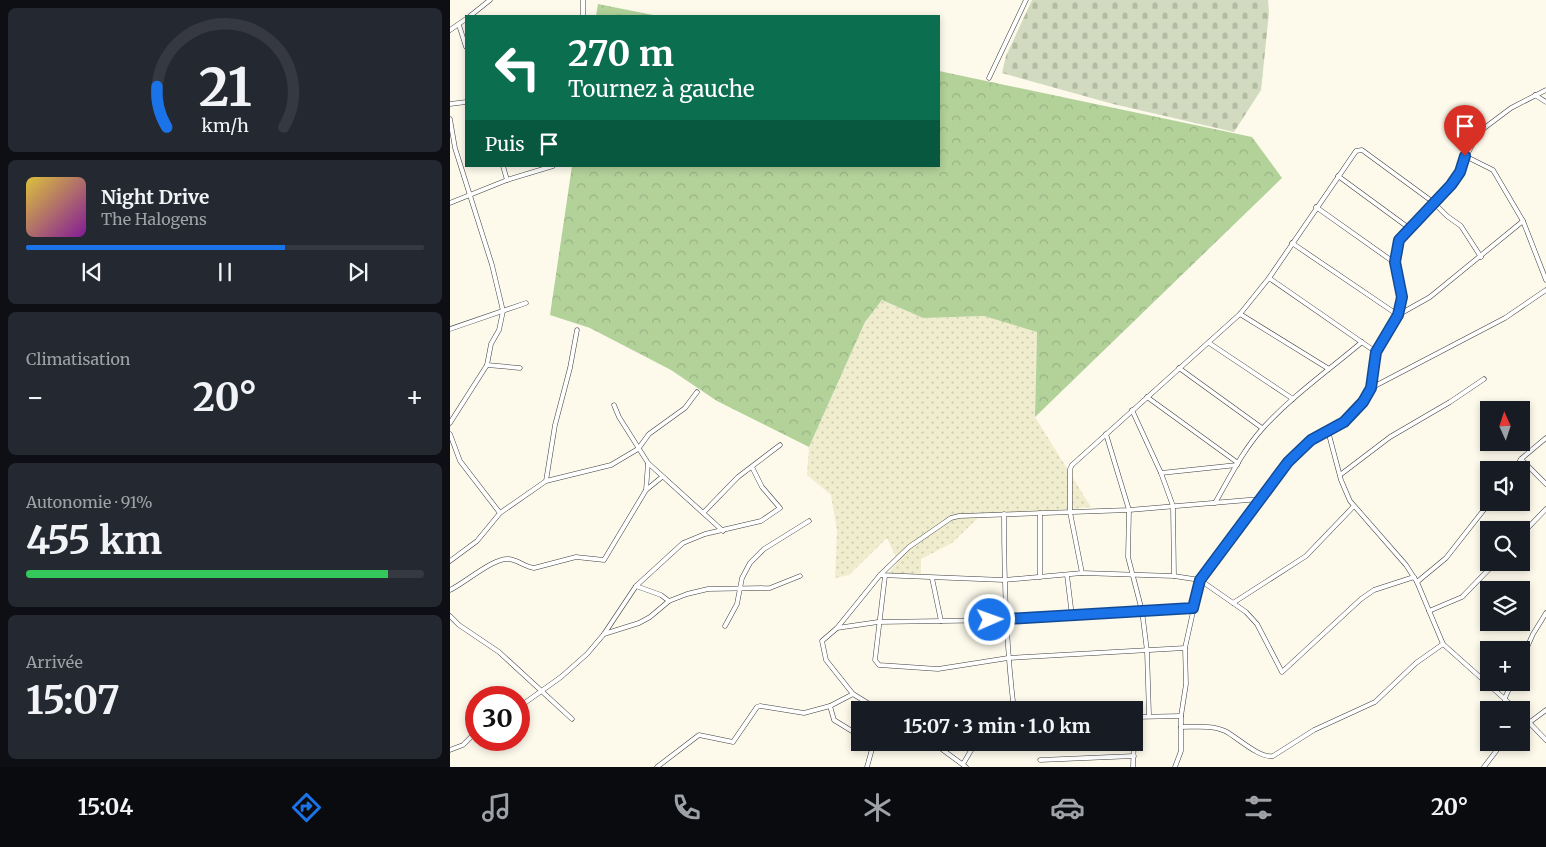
<!DOCTYPE html>
<html lang="fr">
<meta charset="utf-8">
<style>
body{margin:0;font-family:Merriweather,serif;background:#242831;color:#f1f3f6;height:100vh;display:flex;flex-direction:column;font-size:19px;white-space:nowrap}
*{box-sizing:border-box;margin:0}
p{font-size:16px;color:#9ea1a6}
.icon{flex:none;width:28px;height:28px;fill:none;stroke:currentColor;stroke-width:2;stroke-linecap:round;stroke-linejoin:round}
.map{position:relative;flex:1;overflow:hidden}
.side{display:flex;flex-direction:column;gap:8px;padding:8px;background:#0d0f14;width:450px}
.side>*{flex:none}
.hud{position:absolute;left:15px;top:15px;width:475px;height:152px;border-radius:0px;box-shadow:0 2px 8px #0003;background:#0b6e4f;color:#fff;overflow:hidden}
.needle{width:32px;rotate:357deg}
.controls{position:absolute;left:1030px;top:401px;display:grid;gap:10px}
.controls a{display:grid;place-items:center;width:50px;height:50px;border-radius:0px;background:#171b24;box-shadow:0 2px 8px #0003;font-size:25px}
.speed{position:absolute;left:15px;top:686px;display:flex;gap:10px;font-size:25px;font-weight:700;text-align:center}
.speed>*{display:grid;place-content:center;width:65px;height:65px;border-radius:50%;background:#171b24;box-shadow:0 2px 8px #0003;line-height:1}
.speed .limit{border:8px solid #d22;background:#fff;color:#111}
.pin{position:absolute;display:grid;place-items:center;width:42px;height:42px;color:#fff;margin:-51px -21px;border-radius:50% 50% 50% 0;rotate:-45deg;box-shadow:0 0 5px #0007}
.pin .icon{rotate:45deg}
.me{position:absolute;width:55px;margin:-28px;rotate:88deg;stroke-linejoin:round;filter:drop-shadow(0 0 4px #0008)}
.turn{display:flex;align-items:center;gap:18px;height:105px;padding:0 20px;font-size:22px}
.turn .icon{width:65px;height:65px;stroke-width:2.5}
.turn b{display:block;font-size:35px;line-height:42px}
.then{display:flex;align-items:center;height:48px;padding:0 20px;background:#0003;gap:10px;font-size:19px}
.big{font-size:38px;font-weight:700;line-height:1.1}
.side .card{flex:1;display:flex;flex-direction:column;justify-content:center;gap:8px;min-width:0;padding:0 18px;border-radius:8px;background:#242831}
.side .dial{align-items:center;gap:0}
.dial svg{height:130px;overflow:visible;fill:none;stroke:#363941;stroke-width:7;stroke-linecap:round;text-anchor:middle}
.dial text{fill:#f1f3f6;stroke:none}
.song{display:flex;align-items:center;gap:15px}
.cover{width:60px;height:60px;border-radius:8px;background:linear-gradient(135deg,hsl(50 70% 55%),hsl(290 70% 35%))}
.played{height:5px;border-radius:2px;background:linear-gradient(90deg,#1a73e8 65%,#363941 65%)}
.keys{display:flex;justify-content:space-around;direction:ltr}
.heat{display:flex;justify-content:space-between;align-items:center;font-size:28px;direction:ltr}
.charge{height:8px;border-radius:4px;background:linear-gradient(90deg,#34c759 91%,#363941 0)}
.trip{position:absolute;left:401px;top:701px;width:292px;height:50px;border-radius:0px;background:#171b24;box-shadow:0 2px 8px #0003;font-weight:700;line-height:50px;text-align:center}
.menu{display:flex;height:80px;justify-content:space-around;align-items:center;background:#090b0e;color:#9ea1a6}
.menu .icon{width:35px;height:35px}
.menu .current{color:#1a73e8}
.menu b{font-size:22px;color:#f1f3f6}
main{display:flex;flex:1;min-height:0}
.map>svg:first-child{display:block}
</style>
<main>
<section class="side">
<div class="card dial"><svg viewBox="0 0 100 80">
<path d="M14 69A42 42 0 1 1 86 69"/>
<path d="M14 69A42 42 0 0 1 8 44" stroke="#1a73e8"/>
<text x="50" y="56" font-size="32" font-weight="700">21</text>
<text x="50" y="72" font-size="11">km/h</text>
</svg></div>
<div class="card">
<div class="song"><i class="cover"></i><div><b>Night Drive</b><p>The Halogens</p></div></div>
<div class="played"></div>
<div class="keys"><svg class="icon" aria-label="previous" viewBox="0 0 24 24"><path d="M18 5L8 12l10 7zM5 5v14"/></svg><svg class="icon" aria-label="pause" viewBox="0 0 24 24"><path d="M8 5v14M16 5v14"/></svg><svg class="icon" aria-label="next" viewBox="0 0 24 24"><path d="M6 5l10 7-10 7zM19 5v14"/></svg></div>
</div>
<div class="card"><p>Climatisation</p>
<div class="heat"><a>−</a><b class="big">20°</b><a>+</a></div>
</div>
<div class="card"><p>Autonomie · 91%</p><b class="big">455 km</b><div class="charge"></div></div>
<div class="card"><p>Arrivée</p><b class="big">15:07</b></div>
</section>
<div class="map">
<svg width="1096" height="767" viewBox="0 0 1096 767">
<defs>
<pattern id="farmland-dots" width="8" height="8" patternUnits="userSpaceOnUse" patternTransform="scale(1.25)"><rect width="8" height="8" fill="#f0edce"/><path d="M2 2h.1M6 6h.1" fill="none" stroke="#cccab0" stroke-width="1.8" stroke-linecap="round"/></pattern>
<pattern id="forest-crowns" width="20" height="18" patternUnits="userSpaceOnUse" patternTransform="scale(1.25)"><rect width="20" height="18" fill="#b2d29a"/><path d="M2 6a3 3 0 1 1 6 0M12 15a3 3 0 1 1 6 0" fill="none" stroke="#98b383"/></pattern>
<pattern id="cemetery-stones" width="16" height="16" patternUnits="userSpaceOnUse" patternTransform="scale(1.25)"><rect width="16" height="16" fill="#d2dbbf"/><path d="M2 7V4a2 2 0 0 1 4 0v3zM10 15v-3a2 2 0 0 1 4 0v3z" fill="#b3bba3"/></pattern>
</defs>
<rect width="100%" height="100%" fill="#fdf9eb"/>
<path fill="url(#farmland-dots)" d="M432 300 473 318 534 316 587 332 585 417 641 507 529 517 502 543 471 559V574L438 573 448 562 437 538 399 575 385 578 387 531 381 495 357 475 359 447 415 322Z"/>
<g fill="url(#forest-crowns)">
<path d="M148 4 208 16H146Z"/>
<path d="M489 71 802 137 832 178 585 417 587 332 534 316 473 318 432 300 415 322 359 447 267 401 221 370 140 328 100 315 122 166H489Z"/>
</g>
<path fill="url(#cemetery-stones)" d="M582 0H818L819 13 811 90 784 132 663 104 552 73 556 56Z"/>
<g fill="none" stroke-linecap="round" stroke-linejoin="round">
<g stroke="#3e3e3e" stroke-width="5">
<g id="minor">
<path d="M20 16 40 0"/>
<path d="M133 16V0"/>
<path d="M9 25 16 47"/>
<path d="M0 30 16 19"/>
<path d="M539 78 576 0"/>
<path d="M1085 95 1096 102"/>
<path d="M0 104 16 102"/>
<path d="M0 119 5 148 42 265 53 311 49 330 41 344 37 365 0 423"/>
<path d="M1015 156 1043 170 1073 221 1096 280"/>
<path d="M53 166 57 180"/>
<path d="M888 176 959 228"/>
<path d="M0 203 57 180 103 166"/>
<path d="M866 207 945 263"/>
<path d="M842 243 948 315 980 297 1073 221"/>
<path d="M819 278 926 352"/>
<path d="M790 314 879 369"/>
<path d="M0 329 76 303"/>
<path d="M759 343 843 399"/>
<path d="M37 365 70 368"/>
<path d="M729 368 812 428"/>
<path d="M921 388 1055 318 1096 290"/>
<path d="M697 397 788 463"/>
<path d="M164 405 169 417 198 463 273 531"/>
<path d="M682 410 711 473 787 465"/>
<path d="M878 431 891 480 900 501 956 565 967 582 993 644 1067 710"/>
<path d="M0 434 10 461 50 513"/>
<path d="M656 434 679 510 678 557 692 611 697 651 699 715"/>
<path d="M1071 459 1096 484"/>
<path d="M1064 470 1071 459 1096 438"/>
<path d="M711 473 723 506 724 576"/>
<path d="M890 475 940 437 1000 402 1034 379"/>
<path d="M96 481 105 425 120 368 127 330"/>
<path d="M196 490 212 477"/>
<path d="M765 503C780 477 793 450 813 428 842 396 879 370 912 342"/>
<path d="M254 512 288 477 330 445"/>
<path d="M590 513V577"/>
<path d="M554 514C554 580 556 645 564 710"/>
<path d="M1071 535 1096 509"/>
<path d="M0 561 27 541 50 513 96 481 161 465 188 449 199 434 235 408 247 392"/>
<path d="M632 573 620 512V469L622 465 790 314 819 278 906 151 912 150 983 202 997 216 1011 226 1031 257"/>
<path d="M430 575 554 580 632 573 724 576 750 580 796 612 807 624 832 672 911 599 924 590 964 577"/>
<path d="M617 575 622 616"/>
<path d="M435 576 425 660 429 665 488 669 558 658 735 648"/>
<path d="M482 578 491 621"/>
<path d="M967 582 996 558 1040 502"/>
<path d="M186 586 211 595 219 601"/>
<path d="M0 590C15 583 44 557 59 559 68 560 75 567 84 568L126 557 154 560 196 490 198 463"/>
<path d="M783 603 856 556 903 507"/>
<path d="M979 611 1012 597 1046 562"/>
<path d="M0 616 9 625 49 652 122 719"/>
<path d="M275 626 287 604 292 578 300 563 314 549 359 521"/>
<path d="M387 628 428 622 556 620 743 608"/>
<path d="M154 634 189 623 200 617 219 601 237 594 258 589 320 588 350 576"/>
<path d="M1071 661 1083 634 1096 613"/>
<path d="M380 706 384 720 410 736"/>
<path d="M69 707 111 677 137 654 154 634 186 586 233 543 255 534 311 521 330 508 312 487 302 467"/>
<path d="M429 710 403 694 376 660 372 641 387 628 430 575 459 547 501 518 509 516 679 510 810 499"/>
<path d="M1055 710V698L1062 682"/>
<path d="M1071 714 1096 740"/>
<path d="M685 717 731 716"/>
<path d="M1080 722 1096 710"/>
<path d="M731 727C745 727 762 725 775 731 787 737 810 759 823 756L864 730 925 702 966 663 993 644"/>
<path d="M482 742 516 767"/>
<path d="M0 750 13 745 26 732"/>
<path d="M590 760 684 756"/>
<path d="M513 764 526 742"/>
<path d="M207 767 249 735 283 742 307 707 310 706 354 713 380 706 403 694"/>
<path d="M417 767 422 749 420 742"/>
<path d="M683 767 684 742"/>
<path d="M725 767 731 751V716L736 684 735 648 750 580 838 462 861 440 894 422 913 402 921 388 926 352 948 315 952 297 945 263 949 240 1001 185 1029 132 1061 108 1096 90"/>
<path d="M1034 767 1053 742"/>
</g>
</g>
<use href="#minor" stroke="#fff" stroke-width="4"/>
</g>
<g fill="none" stroke-linecap="round" stroke-linejoin="round">
<g stroke="#114b97" stroke-width="12">
<path id="route" d="M540 620 743 608 750 580 838 462 861 440 894 422 913 402 921 388 926 352 948 315 952 297 945 262 949 240 1001 185 1010 172 1015 156"/>
</g>
<use href="#route" stroke="#1a73e8" stroke-width="9"/>
</g>
</svg>
<div class="controls">
<a><svg class="needle" viewBox="-14 -14 28 28"><path d="M0-13l5 13h-10z" fill="#e53935"/><path d="M0 13l5-13h-10z" fill="#9ea1a6"/></svg></a>
<a><svg class="icon" aria-label="sound" viewBox="0 0 24 24"><path d="M4 9h4l5-4v14l-5-4H4zM17 9q2 3 0 6"/></svg></a>
<a><svg class="icon" aria-label="search" viewBox="0 0 24 24"><circle cx="10" cy="10" r="6"/><path d="M15 15l6 6"/></svg></a>
<a><svg class="icon" aria-label="layers" viewBox="0 0 24 24"><path d="M12 4l9 5-9 5-9-5zM3 14l9 5 9-5"/></svg></a>
<a>+</a>
<a>−</a>
</div>
<div class="speed"><div class="limit">30</div></div>
<div class="pin" style="left:1015px;top:156px;background:#d93025"><svg class="icon" aria-label="arrive" viewBox="0 0 24 24"><path d="M6 21V4h12l-3 4 3 4H6"/></svg></div>
<svg class="me" style="left:540px;top:620px" viewBox="-20 -20 40 40"><circle r="17" fill="#1a73e8" stroke="#fff" stroke-width="3"/><path d="M0-11L8 9 0 5-8 9z" fill="#fff"/></svg>
<div class="trip">15:07 · 3 min · 1.0 km</div>
<div class="hud">
<div class="turn"><svg class="icon" aria-label="left" viewBox="0 0 24 24"><path d="M17 20v-9H6M10 6l-5 5 5 5"/></svg><div><b>270 m</b>Tournez à gauche</div></div>
<div class="then">Puis<svg class="icon" aria-label="arrive" viewBox="0 0 24 24"><path d="M6 21V4h12l-3 4 3 4H6"/></svg></div>
</div>
</div>
</main>
<nav class="menu">
<b>15:04</b>
<svg class="icon current" aria-label="directions" viewBox="0 0 24 24"><path d="M12 3l9 9-9 9-9-9zM9 14v-3h6M13 9l2 2-2 2"/></svg>
<svg class="icon" aria-label="music" viewBox="0 0 24 24"><path d="M9 18V5l10-2v13"/><circle cx="6" cy="18" r="3"/><circle cx="16" cy="16" r="3"/></svg>
<svg class="icon" aria-label="phone" viewBox="0 0 24 24"><path d="M5 4h4l2 5-3 2q2 4 5 5l2-3 5 2v4C11 20 4 13 5 4z"/></svg>
<svg class="icon" aria-label="climate" viewBox="0 0 24 24"><path d="M12 3v18M4 7l16 10M4 17L20 7"/></svg>
<svg class="icon" aria-label="car" viewBox="0 0 24 24"><path d="M5 17H2v-5l4-1 3-4h7l3 4 3 1v5h-3M9 17h6M6 11h13"/><circle cx="7" cy="17" r="2"/><circle cx="17" cy="17" r="2"/></svg>
<svg class="icon" aria-label="filters" viewBox="0 0 24 24"><path d="M4 7h16M4 17h16"/><circle cx="9" cy="7" r="2"/><circle cx="15" cy="17" r="2"/></svg>
<b>20°</b>
</nav>
